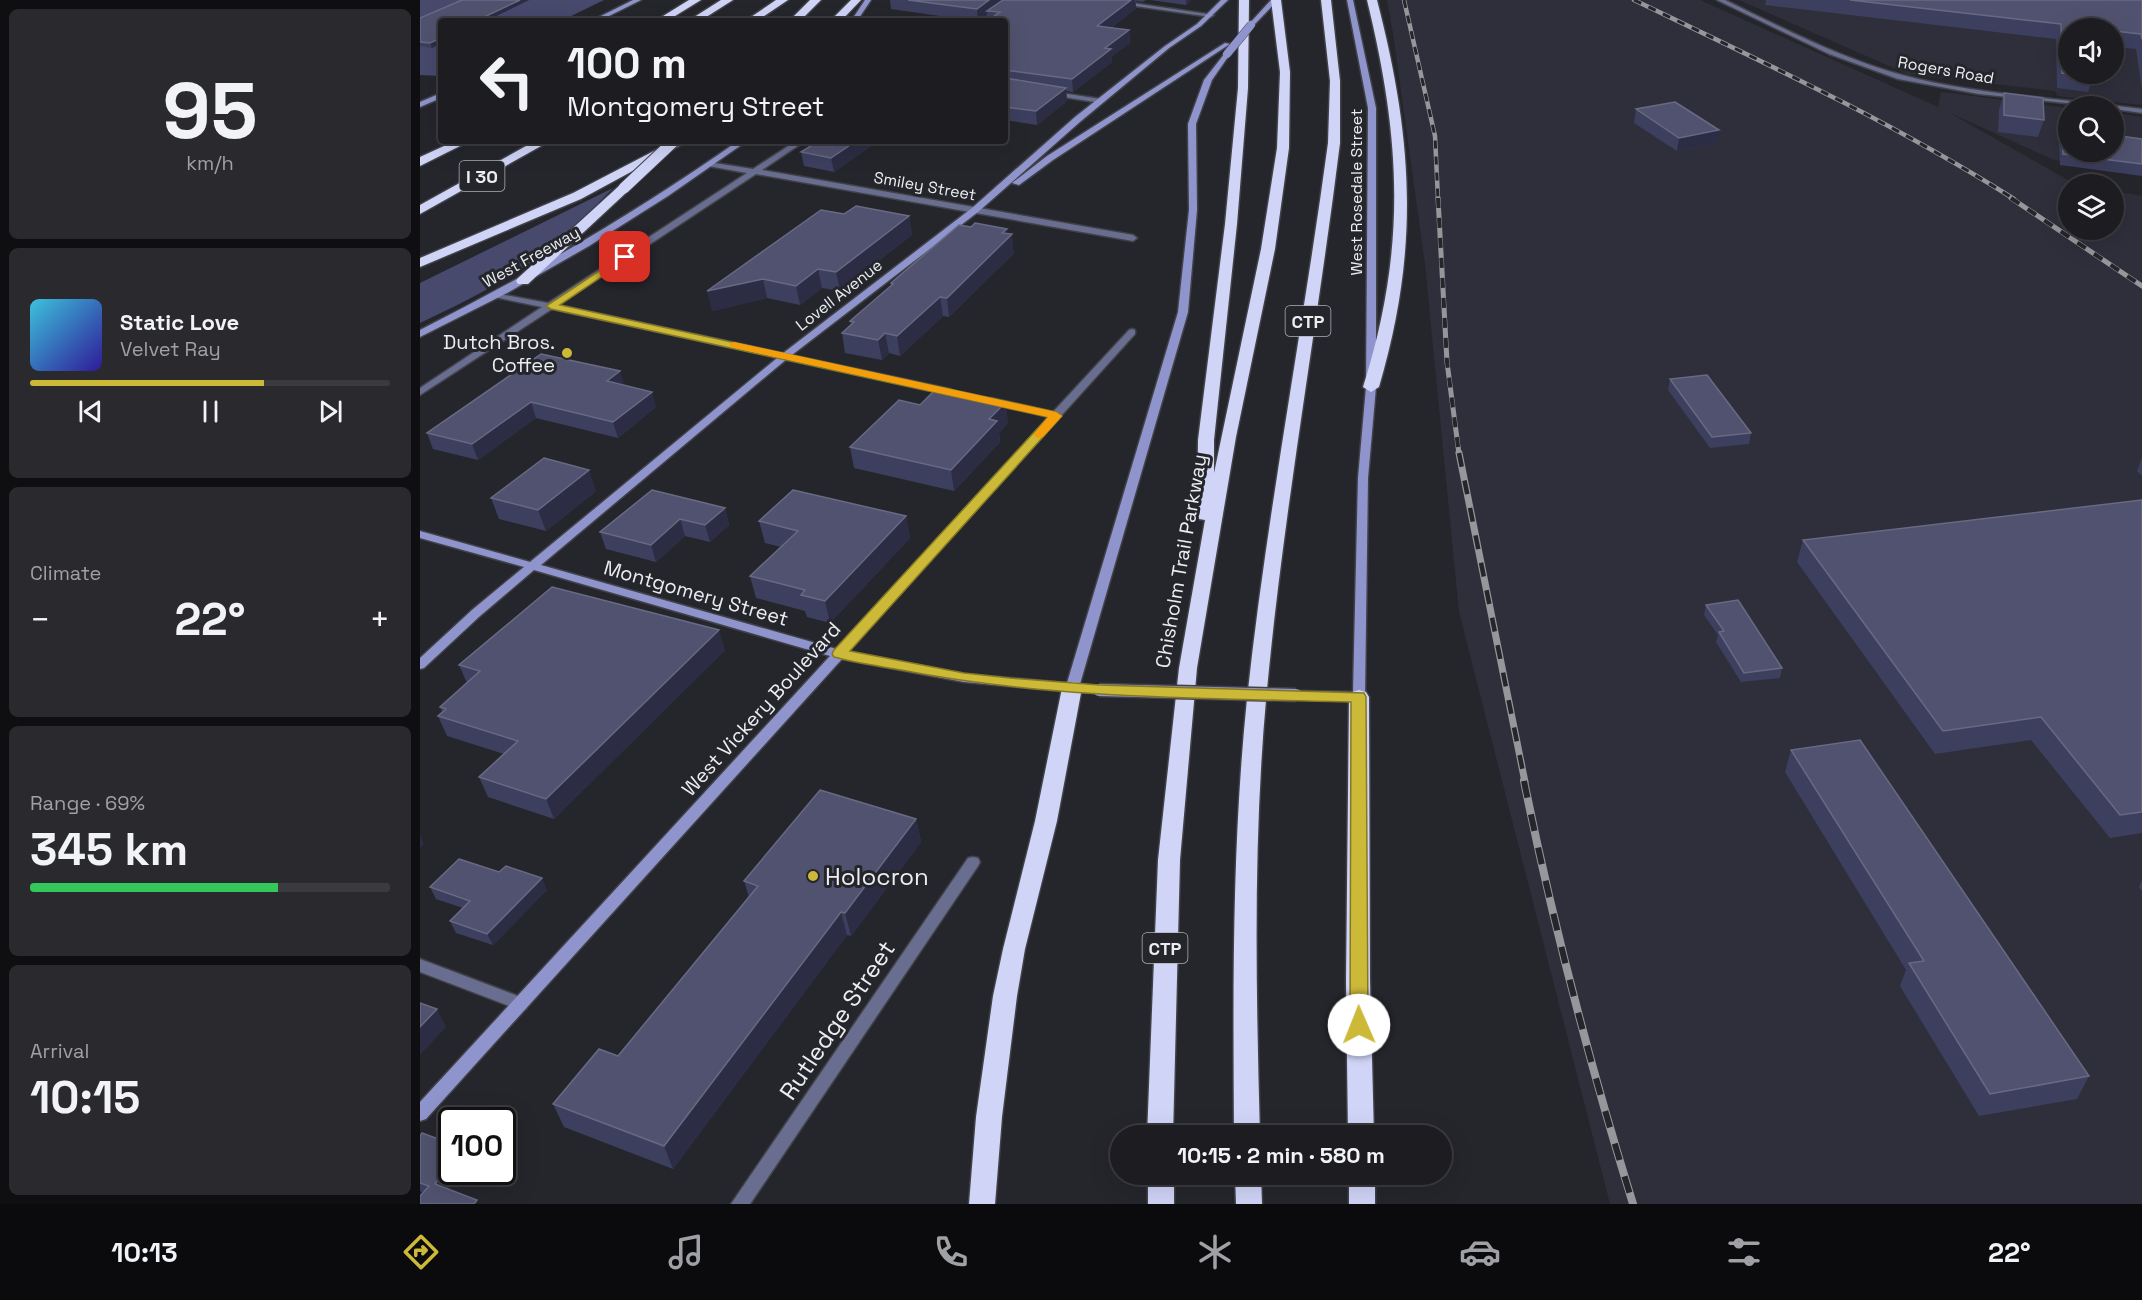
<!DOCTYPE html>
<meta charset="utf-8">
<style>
body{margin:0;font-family:"Space Grotesk",sans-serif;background:#29292e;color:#f1f3f6;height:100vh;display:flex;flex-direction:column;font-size:22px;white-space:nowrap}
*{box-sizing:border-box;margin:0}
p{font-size:20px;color:#a0a1a5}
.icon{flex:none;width:33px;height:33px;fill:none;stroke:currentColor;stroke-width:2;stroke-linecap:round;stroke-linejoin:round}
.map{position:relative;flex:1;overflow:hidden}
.details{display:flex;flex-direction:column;gap:9px;padding:9px;background:#0f0f12;width:420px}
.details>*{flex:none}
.hud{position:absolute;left:18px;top:18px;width:570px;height:126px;border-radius:6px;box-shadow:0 6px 24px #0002,0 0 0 2px #3a3a3f;background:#1c1c21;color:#f1f3f6;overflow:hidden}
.tools{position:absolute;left:1638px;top:18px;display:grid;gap:12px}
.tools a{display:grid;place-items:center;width:66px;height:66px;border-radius:50%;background:#1c1c21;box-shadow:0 6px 24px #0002,0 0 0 2px #3a3a3f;font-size:30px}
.speed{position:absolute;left:18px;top:1107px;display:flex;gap:12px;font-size:30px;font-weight:700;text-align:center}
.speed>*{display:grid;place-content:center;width:78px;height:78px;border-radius:50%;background:#1c1c21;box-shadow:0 6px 24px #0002,0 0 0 2px #3a3a3f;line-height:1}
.speed .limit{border:3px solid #111;border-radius:9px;background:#fff;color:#111}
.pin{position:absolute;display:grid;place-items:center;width:51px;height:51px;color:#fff;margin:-26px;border-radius:12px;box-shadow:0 3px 9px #0006}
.me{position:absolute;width:66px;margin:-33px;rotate:359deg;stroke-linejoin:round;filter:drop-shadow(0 0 4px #0008)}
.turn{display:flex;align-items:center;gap:21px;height:126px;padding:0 30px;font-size:27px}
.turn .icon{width:78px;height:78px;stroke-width:2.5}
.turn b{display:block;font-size:42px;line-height:51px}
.big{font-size:45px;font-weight:700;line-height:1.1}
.details .widget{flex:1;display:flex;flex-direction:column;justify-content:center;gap:9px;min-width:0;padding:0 21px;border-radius:9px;background:#29292e}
.details .dial{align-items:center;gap:0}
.dial b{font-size:78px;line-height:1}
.song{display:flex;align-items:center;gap:18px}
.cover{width:72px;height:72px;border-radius:9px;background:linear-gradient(135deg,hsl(190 70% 55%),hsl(250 70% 35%))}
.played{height:6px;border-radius:3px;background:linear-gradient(90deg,#cdb938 65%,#3a3a3f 65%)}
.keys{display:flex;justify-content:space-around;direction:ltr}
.heat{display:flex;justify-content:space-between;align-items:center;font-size:33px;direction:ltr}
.charge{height:9px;border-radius:4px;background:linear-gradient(90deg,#34c759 69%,#3a3a3f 0)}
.trip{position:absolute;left:690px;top:1125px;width:342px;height:60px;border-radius:30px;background:#1c1c21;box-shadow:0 6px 24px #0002,0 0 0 2px #3a3a3f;font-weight:700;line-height:60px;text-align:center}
.tab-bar{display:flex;height:96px;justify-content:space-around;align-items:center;background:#0b0b0d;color:#a0a1a5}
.tab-bar .icon{width:42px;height:42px}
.tab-bar .on{color:#cdb938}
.tab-bar b{font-size:27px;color:#f1f3f6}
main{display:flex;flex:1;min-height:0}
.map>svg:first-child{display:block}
</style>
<main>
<section class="details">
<div class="widget dial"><b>95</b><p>km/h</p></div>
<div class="widget">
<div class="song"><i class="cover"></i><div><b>Static Love</b><p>Velvet Ray</p></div></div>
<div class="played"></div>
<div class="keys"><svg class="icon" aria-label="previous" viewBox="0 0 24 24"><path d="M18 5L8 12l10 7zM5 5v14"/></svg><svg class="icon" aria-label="pause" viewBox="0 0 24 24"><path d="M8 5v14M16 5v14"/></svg><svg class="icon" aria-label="next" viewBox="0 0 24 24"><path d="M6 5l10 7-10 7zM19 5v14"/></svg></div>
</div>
<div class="widget"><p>Climate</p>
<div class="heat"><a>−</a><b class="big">22°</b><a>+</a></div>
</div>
<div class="widget"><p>Range · 69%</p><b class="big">345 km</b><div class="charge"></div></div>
<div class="widget"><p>Arrival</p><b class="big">10:15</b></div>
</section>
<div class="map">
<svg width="1722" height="1204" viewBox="0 0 1722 1204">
<rect width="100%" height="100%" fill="#25262c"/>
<g fill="#2e2f3b" fill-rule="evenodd">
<path d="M967 0H1280L1518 107 1521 92 1648 108V152H1694V113L1722 117V172L1634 160 1528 112 1655 184H1648V230H1694V191L1722 196V1204H1190L1039 612 1005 264 973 33Z"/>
<path d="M1319 0H1722V105L1637 96 1635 91 1487 74ZM1648 28H1694V74H1648Z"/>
</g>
<g fill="#474a6d">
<path d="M0 0H184L141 21H21V76L0 75Z"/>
<path d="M193 188C175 206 158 224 140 240 98 276 49 300 0 323V283Z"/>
</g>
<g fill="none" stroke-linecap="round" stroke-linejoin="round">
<g stroke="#414248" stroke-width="3">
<g id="street">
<path d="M591 0H598L567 21H560Z"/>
<path d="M674 0H692L794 15 791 17Z"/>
<path d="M1297 0H1305C1363 28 1420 58 1482 75 1560 96 1643 98 1722 109V113L1694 109V106H1674L1559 94 1478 79 1409 54Z"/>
<path d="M628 91 681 99 685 101 681 103 631 95 627 93Z"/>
<path d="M376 141H385L342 170 713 235 717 238 713 241 336 174 138 305 530 389 535 392 534 394 530 395 132 309 0 395V388L122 307 74 297V293L128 303 327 173 288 166V162L333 169Z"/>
<path d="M712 329 715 330V334L423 657H415L413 654 415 651 629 417 567 403V399L571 398 633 412 709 330Z"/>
<path d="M553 857 558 858 560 862 558 866 330 1204H311L548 858Z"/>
<path d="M0 959 106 999 108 1004 106 1009 100 1010 0 972Z"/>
</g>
</g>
<g stroke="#414248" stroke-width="3">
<g id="secondary">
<path d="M213 0H221L179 21H171Z"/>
<path d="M445 0H451L437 21H431Z"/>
<path d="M801 0H808L781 26 749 48 661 121 558 212 368 358 121 565 420 650 544 674 647 683 758 312 769 210 768 124 784 80 805 53 807 52 810 54 792 80 776 124 777 210 768 312 660 684 684 687 685 690 684 693 652 692 544 682 422 659 6 1119 0 1121V1102L410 656 114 570 60 616 4 668 0 669V658L52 610 104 567 0 538V531L110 562 362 354 552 208 655 117 745 46 777 24Z"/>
<path d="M851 0H858L833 26H829V24Z"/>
<path d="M927 0H933L956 108V387L948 478 945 697 939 701 876 699 870 695 876 691 933 692 938 478 946 387 948 108Z"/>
<path d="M805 43 810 44 633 160 599 185 592 183 627 156Z"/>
<path d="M21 93V98L0 107V102Z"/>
<path d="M318 141H327L248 196 169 246 87 293 0 337V330C111 274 217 212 318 141Z"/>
</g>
</g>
<g stroke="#414248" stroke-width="3">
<g id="highway">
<path d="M269 0H281L247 21H235Z"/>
<path d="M301 0H313L280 21H268Z"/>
<path d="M356 0H368L337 21H325Z"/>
<path d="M390 0H401L380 21H369Z"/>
<path d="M431 0H441L421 21H410Z"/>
<path d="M819 0H829L828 88 817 224 794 440V473L841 249 857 148 860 72 851 0H861L870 72 869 148 855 249 816 437 777 668 760 860 753 1136H727L738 860 759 668 785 520 779 519 777 515 778 440 805 224 818 88Z"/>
<path d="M901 0H911L920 81V143C897 329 863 513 846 700 833 844 836 990 840 1136H814C813 990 812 844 827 699 847 513 883 329 908 143L910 81Z"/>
<path d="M947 0H957C993 139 1000 248 959 387L951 392 943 387C987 248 981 140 947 0Z"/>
<path d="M35 141H50L0 166V157Z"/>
<path d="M115 141H130L0 214V205Z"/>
<path d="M253 141H268L161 199 0 267V258L153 193Z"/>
<path d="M204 184 208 185V191L108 284H98L96 281 98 278 200 185Z"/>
<path d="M652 682 659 683 662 688 637 821 605 949 597 996 582 1117 575 1204H549L556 1117 573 996 583 949 615 821 642 688 645 683Z"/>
<path d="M939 690 946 692 949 697 950 981 954 1136H928L926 981 929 697 932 692Z"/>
<rect x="728" y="1174" width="26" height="30"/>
<path d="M815 1174H841L842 1204H816Z"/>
<rect x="929" y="1174" width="26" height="30"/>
</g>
</g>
<use href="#street" fill="#696d8f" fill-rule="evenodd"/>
<use href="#secondary" fill="#8f94cc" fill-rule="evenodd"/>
<use href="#highway" fill="#d0d4f7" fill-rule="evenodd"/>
<g stroke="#96979b" stroke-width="4.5">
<g id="rail-far3">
<path d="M984 0 1015 136 1018 199"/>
<path d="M1214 0C1343 62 1472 122 1594 199"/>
</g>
</g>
<g stroke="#96979b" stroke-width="5">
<g id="rail-far2">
<path d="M1018 198 1027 362 1039 454"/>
<path d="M1591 198 1722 286"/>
</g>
</g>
<g stroke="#96979b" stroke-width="7">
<path id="rail-far1" d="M1039 453 1105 782"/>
</g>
<g stroke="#96979b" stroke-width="8">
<path id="rail" d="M1104 781C1133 924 1170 1065 1213 1204"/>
</g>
<use href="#rail-far3" stroke="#25262c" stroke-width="3" stroke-dasharray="8" stroke-linecap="butt"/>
<use href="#rail-far2" stroke="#25262c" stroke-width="4" stroke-dasharray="10" stroke-linecap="butt"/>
<use href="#rail-far1" stroke="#25262c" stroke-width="4.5" stroke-dasharray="14" stroke-linecap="butt"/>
<use href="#rail" stroke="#25262c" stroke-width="6" stroke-dasharray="17" stroke-linecap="butt"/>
<g stroke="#414248" stroke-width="9" stroke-linecap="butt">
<path id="secondary-bridge-far1" d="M807 54 831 25"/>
</g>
<g stroke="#414248" stroke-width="15" stroke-linecap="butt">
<path id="secondary-bridge" d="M679 690 876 695"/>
</g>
<g stroke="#414248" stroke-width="13" stroke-linecap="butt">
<path id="highway-bridge" d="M204 188 254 141"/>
</g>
<use href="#secondary-bridge-far1" stroke="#8f94cc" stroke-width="8"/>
<use href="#secondary-bridge" stroke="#8f94cc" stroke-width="12"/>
<use href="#highway-bridge" stroke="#d0d4f7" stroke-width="11"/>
</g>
<g fill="#3d3f5f">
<path d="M42 0H109L12 48 0 46V18Z"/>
<path d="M470 0H726L723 2 716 1V8L691 28 709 30 710 43 692 56V62L653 92 646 91 647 101 617 125 585 120V21L568 20 567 15 559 21H555L471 9Z"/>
<path d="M730 0H771L766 5Z"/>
<path d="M1346 0H1722V89L1716 49 1694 47V28H1648L1673 77 1668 92 1637 88 1636 39 1345 5Z"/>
<path d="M1584 93 1624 120 1618 137 1578 132 1579 110Z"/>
<path d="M1216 109 1297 143 1257 151 1214 123Z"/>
<path d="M1642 132 1648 152 1722 139V176L1640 165 1639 143Z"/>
<path d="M458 141 414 172 384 166 381 152Z"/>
<path d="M424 214 489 216 492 235 420 291 402 288 380 305 347 298 292 311Z"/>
<path d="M587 233 594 253 529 317 523 316 480 356 469 353 462 360 425 353 422 333 431 325 430 321 471 286V283Z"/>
<path d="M121 354 205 385 236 407 198 438 116 418 58 460 13 449 7 433Z"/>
<path d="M1250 379 1331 433 1329 444 1290 448 1248 390Z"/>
<path d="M588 423 579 433 580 442 534 491 434 468 430 447Z"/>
<path d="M1722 457V476L1717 471Z"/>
<path d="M176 491 126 531 79 519 71 498Z"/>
<path d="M1722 500V833L1690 838 1611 740 1515 754 1377 562 1383 540Z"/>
<path d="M305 508 309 525 290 542 265 536 236 562 186 549 180 532Z"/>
<path d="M486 516 490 538 410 623 387 617 385 611 336 598 330 576 361 547 345 543 339 521Z"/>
<path d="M1286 605 1362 668 1360 678 1321 682 1296 642 1298 635 1284 615Z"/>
<path d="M305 650 134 819 68 797 59 777 84 754 27 736 18 716 22 712 20 707 47 683 39 665Z"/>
<path d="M1371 750 1669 1076 1657 1099 1559 1116 1480 986 1486 970 1365 772Z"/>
<path d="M496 819 501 842 431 936 427 935 253 1169 144 1127 133 1104 198 1056 329 897 324 881Z"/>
<path d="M1722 880V891L1719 887Z"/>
<path d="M10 887 127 890 73 945 36 933 30 921 43 908 16 899Z"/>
<path d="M0 1136 41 1172 27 1189 3 1193 0 1191Z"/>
</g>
<g fill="#2c2d44">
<path d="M100 0H109L66 21H56Z"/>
<path d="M569 0H587L567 11V15L558 21 557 9Z"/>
<path d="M711 0H715L716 8 678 38 677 26Z"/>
<path d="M766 0H771L766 5Z"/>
<path d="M709 30 710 43 692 56V62L653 92 652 79 685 48Z"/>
<path d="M21 38V43L12 48 10 43Z"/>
<path d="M646 88 647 101 617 125 616 111Z"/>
<path d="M1299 130 1297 143 1257 151 1259 138Z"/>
<path d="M436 141H458L414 172 411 158Z"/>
<path d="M489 216 492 235 420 291 416 272Z"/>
<path d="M587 229 588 239 592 234 594 253 529 317 527 298Z"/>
<path d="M398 269 402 288 380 305 376 286Z"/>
<path d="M343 279 347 298 292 311 287 291Z"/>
<path d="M520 297 523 316 480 356 477 336Z"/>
<path d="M465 333 469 353 462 360 458 340Z"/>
<path d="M200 371 205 387 187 381Z"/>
<path d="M232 392 236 407 198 438 193 422Z"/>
<path d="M111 402 116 418 58 460 52 444Z"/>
<path d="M586 402 588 423 579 433 580 442 534 491 531 470 569 419Z"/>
<path d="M169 470 176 491 126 531 118 510Z"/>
<path d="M305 508 309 525 290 542 285 525Z"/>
<path d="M486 516 490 538 410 623 405 601Z"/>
<path d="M260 519 265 536 236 562 231 545Z"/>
<path d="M299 630 305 650 134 819 126 799Z"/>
<path d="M496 819 501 842 431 936 425 913Z"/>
<path d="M0 835 4 844 0 848Z"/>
<path d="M122 878 127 890 73 945 67 934Z"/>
<path d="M421 912 427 935 253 1169 244 1146Z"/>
<path d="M17 1009 26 1027 0 1055V1027Z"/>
<path d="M32 1164V1172H41L22 1195 15 1184Z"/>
</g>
<g fill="#50526f" stroke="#686a83" stroke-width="1.5">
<path d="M42 0H100L56 21H21V38L10 43 0 42V18Z"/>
<path d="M488 0H569L557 9Z"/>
<path d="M583 0H711L677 26 709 30 685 48 691 49 652 79 585 70V21H567L580 12 567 11Z"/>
<path d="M1430 0H1722V39L1721 34 1694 31V28H1648V74H1673V77L1642 73 1641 24Z"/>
<path d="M585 78 646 88 616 111 585 107Z"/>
<path d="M1584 93 1623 98 1624 120 1584 115Z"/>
<path d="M1255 102 1299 130 1259 138 1216 109Z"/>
<path d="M1642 132 1648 133V152H1694V135L1722 139V164L1643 154Z"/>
<path d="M399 141H436L411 158 381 152Z"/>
<path d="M436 206 489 216 416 272 398 269 376 286 343 279 287 291 401 210 424 214Z"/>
<path d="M555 223 587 229 582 233 592 234 527 298 520 297 477 336 465 333 458 340 422 333 434 322 430 321 473 284 471 283 539 225 551 227Z"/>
<path d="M121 354 200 371 187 381 232 392 193 422 111 402 52 444 7 433Z"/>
<path d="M1287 375 1331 433 1292 437 1250 379Z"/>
<path d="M517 388 586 402 569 419 577 421 531 470 430 447 479 400 500 405Z"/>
<path d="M124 458 169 470 118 510 71 498Z"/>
<path d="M232 490 305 508 285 525 260 519 231 545 180 532Z"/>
<path d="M373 490 486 516 405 601 381 595 385 590 330 576 378 531 339 521Z"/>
<path d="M1722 500V812L1700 815 1621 717 1523 731 1383 540Z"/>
<path d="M132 587 299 630 126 799 59 777 98 741 18 716 26 709 20 707 60 671 39 665Z"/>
<path d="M1318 600 1362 668 1324 673 1299 632 1304 631 1286 605Z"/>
<path d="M1440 740 1669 1076 1570 1094 1489 963 1504 961 1371 750Z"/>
<path d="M400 790 496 819 425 913 421 912 244 1146 133 1104 179 1049 198 1056 338 886 324 881Z"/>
<path d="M39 859 79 872 86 866 122 878 67 934 30 921 50 901 10 887Z"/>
<path d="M0 1003 17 1009 0 1027Z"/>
<path d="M2 1133 32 1144V1164L15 1184 57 1200 54 1204H0V1196L9 1186 0 1183V1136Z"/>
</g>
<path fill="#cdb938" stroke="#857824" stroke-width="1.5" d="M205 254 210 257 208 259 140 305 636 412 642 416 430 651 544 673 590 678 679 685 944 693 946 697 948 1025 945 1031 939 1033 932 1031 930 1025 931 702C781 698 630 699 481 670 459 666 436 663 414 657L412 654 414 650 628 417 131 309 126 306Z"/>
<path fill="#f59e0b" d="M314 342 636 412 642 416 623 437 618 438 613 435 628 417 310 347V343Z"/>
<g fill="#cdb938" stroke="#25262c" stroke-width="2">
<circle cx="147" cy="353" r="6"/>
<circle cx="393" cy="876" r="6"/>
</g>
<g text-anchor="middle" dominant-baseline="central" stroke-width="6" stroke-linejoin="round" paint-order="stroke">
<g font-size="16" fill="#ecedf1" stroke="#25262c">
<text transform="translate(1526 70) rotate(10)">Rogers Road</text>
<text transform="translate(505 186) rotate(10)">Smiley Street</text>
<text transform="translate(936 192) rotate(-90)">West Rosedale Street</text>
<text transform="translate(111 257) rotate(-29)">West Freeway</text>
<text transform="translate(419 295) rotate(-38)">Lovell Avenue</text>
</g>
<g fill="#25262c" stroke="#b0b1b6" stroke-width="1.5">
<rect x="39.5" y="161" width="45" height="30" rx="4.5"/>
<rect x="865.5" y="306" width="45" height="30" rx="4.5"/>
<rect x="722.5" y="933" width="45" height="30" rx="4.5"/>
</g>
<g font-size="18" font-weight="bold" fill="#ecedf1">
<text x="62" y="176">I 30</text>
<text x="888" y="321">CTP</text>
<text x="745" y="948">CTP</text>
</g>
<g font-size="20" fill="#ecedf1" stroke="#25262c" text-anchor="end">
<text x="135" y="342">Dutch Bros.<tspan x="135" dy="23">Coffee</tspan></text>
</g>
<g font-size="20" fill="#ecedf1" stroke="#25262c">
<text transform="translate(761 561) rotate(-80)">Chisholm Trail Parkway</text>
<text transform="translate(276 593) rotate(16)">Montgomery Street</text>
<text transform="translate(341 709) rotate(-48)">West Vickery Boulevard</text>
</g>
<g font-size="24" fill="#ecedf1" stroke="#25262c" text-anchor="start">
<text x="405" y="876">Holocron</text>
</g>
<g font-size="24" fill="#ecedf1" stroke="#25262c">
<text transform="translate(417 1020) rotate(-56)">Rutledge Street</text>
</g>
</g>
</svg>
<div class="tools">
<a><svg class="icon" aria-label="sound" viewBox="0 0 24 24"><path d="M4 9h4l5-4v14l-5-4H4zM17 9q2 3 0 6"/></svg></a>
<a><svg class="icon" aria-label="search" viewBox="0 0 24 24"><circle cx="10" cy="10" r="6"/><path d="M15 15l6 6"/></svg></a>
<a><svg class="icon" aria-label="layers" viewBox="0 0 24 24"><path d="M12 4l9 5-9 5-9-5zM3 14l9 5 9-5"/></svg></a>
</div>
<div class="speed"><div class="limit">100</div></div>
<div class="pin" style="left:205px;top:257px;background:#d93025"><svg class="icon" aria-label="arrive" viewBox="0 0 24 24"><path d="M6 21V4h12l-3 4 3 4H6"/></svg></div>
<svg class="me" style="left:939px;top:1025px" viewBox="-20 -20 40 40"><circle r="19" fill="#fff"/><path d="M0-13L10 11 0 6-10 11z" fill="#cdb938"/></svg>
<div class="trip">10:15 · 2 min · 580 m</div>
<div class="hud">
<div class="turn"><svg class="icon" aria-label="left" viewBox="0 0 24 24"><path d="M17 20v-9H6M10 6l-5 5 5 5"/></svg><div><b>100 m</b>Montgomery Street</div></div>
</div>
</div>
</main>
<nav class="tab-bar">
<b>10:13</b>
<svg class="icon on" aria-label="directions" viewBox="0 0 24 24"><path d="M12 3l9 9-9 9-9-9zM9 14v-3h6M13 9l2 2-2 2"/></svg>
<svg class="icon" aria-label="music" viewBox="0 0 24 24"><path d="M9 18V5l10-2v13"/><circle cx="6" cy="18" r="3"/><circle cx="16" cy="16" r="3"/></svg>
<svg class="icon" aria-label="phone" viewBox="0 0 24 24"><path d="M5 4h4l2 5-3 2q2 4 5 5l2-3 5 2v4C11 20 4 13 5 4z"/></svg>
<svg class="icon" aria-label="climate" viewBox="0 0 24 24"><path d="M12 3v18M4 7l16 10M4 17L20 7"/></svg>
<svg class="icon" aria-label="car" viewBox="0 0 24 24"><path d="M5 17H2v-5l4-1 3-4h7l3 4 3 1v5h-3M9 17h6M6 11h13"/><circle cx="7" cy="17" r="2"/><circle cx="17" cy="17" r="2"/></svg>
<svg class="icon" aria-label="filters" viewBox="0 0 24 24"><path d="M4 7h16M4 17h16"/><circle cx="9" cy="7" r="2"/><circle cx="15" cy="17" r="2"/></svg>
<b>22°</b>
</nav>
